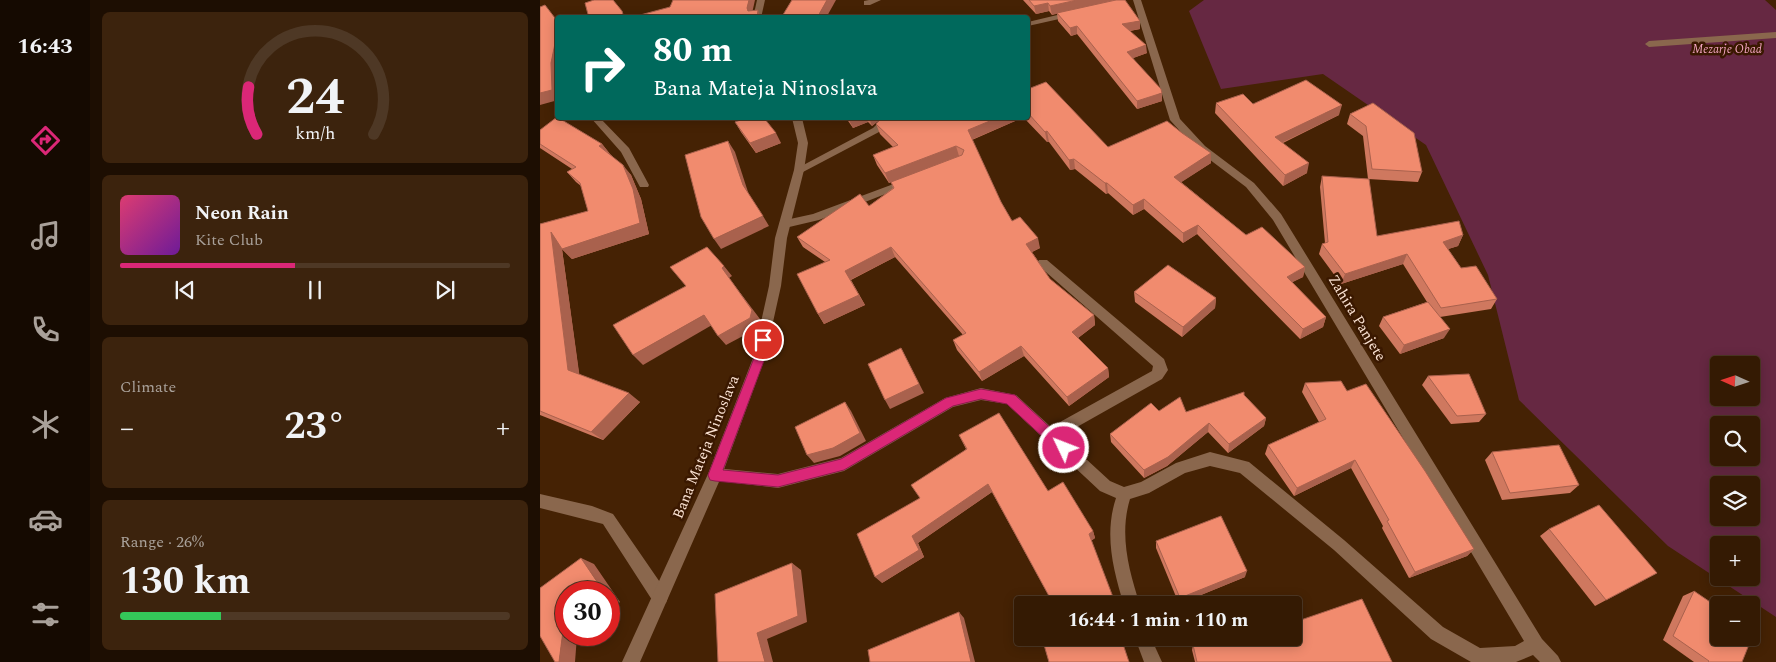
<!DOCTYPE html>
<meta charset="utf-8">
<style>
body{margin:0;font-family:Spectral,serif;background:#3c230d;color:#f1f3f6;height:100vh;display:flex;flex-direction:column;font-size:19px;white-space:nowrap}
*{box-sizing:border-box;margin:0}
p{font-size:16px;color:#a9a19a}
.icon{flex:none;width:28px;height:28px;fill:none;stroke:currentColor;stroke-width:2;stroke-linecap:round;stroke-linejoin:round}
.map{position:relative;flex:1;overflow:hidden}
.sheet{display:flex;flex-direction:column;gap:12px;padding:12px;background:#1d0e02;width:450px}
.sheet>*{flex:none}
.top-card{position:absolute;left:15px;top:15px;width:475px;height:105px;border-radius:5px;box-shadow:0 2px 12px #0003,0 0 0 1px #4e3825;background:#00695c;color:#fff;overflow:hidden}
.needle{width:32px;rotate:273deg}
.controls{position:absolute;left:1170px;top:356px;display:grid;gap:10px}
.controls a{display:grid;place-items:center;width:50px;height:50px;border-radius:5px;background:#341a03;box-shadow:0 2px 12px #0003,0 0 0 1px #4e3825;font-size:25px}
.speed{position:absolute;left:15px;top:581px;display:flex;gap:10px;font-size:25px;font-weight:700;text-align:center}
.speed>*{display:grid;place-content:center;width:65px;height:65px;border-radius:50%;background:#341a03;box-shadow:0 2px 12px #0003,0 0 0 1px #4e3825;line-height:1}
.speed .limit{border:8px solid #d22;background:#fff;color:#111}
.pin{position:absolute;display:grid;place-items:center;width:42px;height:42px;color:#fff;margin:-21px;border:2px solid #fff;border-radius:50%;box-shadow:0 1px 5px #0007}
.me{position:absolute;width:55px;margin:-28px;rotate:313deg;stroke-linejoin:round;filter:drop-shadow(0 0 4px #0008)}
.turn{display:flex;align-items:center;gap:18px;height:105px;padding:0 15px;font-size:22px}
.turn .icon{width:65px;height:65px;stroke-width:2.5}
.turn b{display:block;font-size:35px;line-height:42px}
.big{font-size:38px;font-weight:700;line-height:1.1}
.sheet .card{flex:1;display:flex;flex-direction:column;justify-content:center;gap:8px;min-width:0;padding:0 18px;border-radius:8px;background:#3c230d}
.sheet .dial{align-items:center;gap:0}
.dial svg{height:130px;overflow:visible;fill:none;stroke:#4e3825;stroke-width:7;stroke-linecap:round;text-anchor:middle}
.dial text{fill:#f1f3f6;stroke:none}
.song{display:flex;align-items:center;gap:15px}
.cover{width:60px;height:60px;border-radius:8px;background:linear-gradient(135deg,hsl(340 70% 55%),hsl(280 70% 35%))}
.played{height:5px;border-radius:2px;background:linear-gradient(90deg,#db2777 45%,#4e3825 45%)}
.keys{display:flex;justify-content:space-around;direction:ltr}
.heat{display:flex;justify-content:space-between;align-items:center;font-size:28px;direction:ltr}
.charge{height:8px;border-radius:4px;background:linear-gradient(90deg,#34c759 26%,#4e3825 0)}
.trip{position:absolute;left:474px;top:596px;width:288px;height:50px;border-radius:5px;background:#341a03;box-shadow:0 2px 12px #0003,0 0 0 1px #4e3825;font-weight:700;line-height:50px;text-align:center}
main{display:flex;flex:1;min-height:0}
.dock{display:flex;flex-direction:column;width:90px;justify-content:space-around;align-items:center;background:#150a01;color:#a9a19a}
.dock .icon{width:35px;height:35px}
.dock .active{color:#db2777}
.dock b{font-size:22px;color:#f1f3f6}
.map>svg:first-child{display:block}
</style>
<main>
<nav class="dock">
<b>16:43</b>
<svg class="icon active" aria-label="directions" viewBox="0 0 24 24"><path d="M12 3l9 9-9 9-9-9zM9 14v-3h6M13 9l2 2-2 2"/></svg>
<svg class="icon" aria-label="music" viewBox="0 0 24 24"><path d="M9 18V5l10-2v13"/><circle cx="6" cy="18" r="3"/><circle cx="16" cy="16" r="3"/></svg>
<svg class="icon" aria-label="phone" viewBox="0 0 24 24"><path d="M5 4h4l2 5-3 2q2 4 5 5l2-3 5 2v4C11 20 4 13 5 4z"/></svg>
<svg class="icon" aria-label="climate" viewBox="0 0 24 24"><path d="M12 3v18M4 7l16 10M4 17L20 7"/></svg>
<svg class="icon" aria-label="car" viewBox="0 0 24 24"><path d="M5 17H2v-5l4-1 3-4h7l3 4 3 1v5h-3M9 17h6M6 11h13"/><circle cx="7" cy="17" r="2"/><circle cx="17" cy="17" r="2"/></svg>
<svg class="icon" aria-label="filters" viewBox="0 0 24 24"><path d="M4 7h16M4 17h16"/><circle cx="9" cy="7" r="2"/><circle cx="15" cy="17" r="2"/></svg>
</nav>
<section class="sheet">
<div class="card dial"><svg viewBox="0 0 100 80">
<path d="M14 69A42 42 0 1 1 86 69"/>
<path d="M14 69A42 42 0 0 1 9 40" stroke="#db2777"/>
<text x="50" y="56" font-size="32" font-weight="700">24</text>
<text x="50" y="72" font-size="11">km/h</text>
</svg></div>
<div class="card">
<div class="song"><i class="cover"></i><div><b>Neon Rain</b><p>Kite Club</p></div></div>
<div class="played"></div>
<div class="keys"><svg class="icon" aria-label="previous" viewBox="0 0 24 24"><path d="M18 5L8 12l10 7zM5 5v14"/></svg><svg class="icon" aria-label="pause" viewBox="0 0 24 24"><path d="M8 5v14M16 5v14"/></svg><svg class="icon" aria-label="next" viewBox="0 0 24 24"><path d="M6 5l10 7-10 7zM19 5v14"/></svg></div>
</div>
<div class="card"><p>Climate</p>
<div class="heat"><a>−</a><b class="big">23°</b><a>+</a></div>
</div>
<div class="card"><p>Range · 26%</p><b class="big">130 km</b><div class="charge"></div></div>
</section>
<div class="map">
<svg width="1236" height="662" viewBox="0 0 1236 662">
<rect width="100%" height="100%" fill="#452204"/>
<path fill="#662842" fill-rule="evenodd" d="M664 0H1225L1236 10V617L1128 546 979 400 948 275 886 145 783 74 681 89 649 11ZM1179 365H1211V398H1179ZM1179 425H1211V458H1179ZM1179 485H1211V518H1179ZM1179 545H1211V578H1179Z"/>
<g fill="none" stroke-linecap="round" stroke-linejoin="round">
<path fill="#8a674d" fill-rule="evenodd" d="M1236 32V38L1109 47 1105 44 1109 41Z"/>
<g fill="#8a674d" fill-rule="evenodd">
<path d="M329 0H341L330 5H324V1Z"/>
<path d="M593 0H601L640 119 665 146 714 183 741 214 1002 639 1018 656 1021 662H1000L993 655 976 662H931L891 639 794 550 700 473 670 466 645 473 609 493 590 499C579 535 589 571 600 605H584C573 570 564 534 576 498L560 491 467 404 441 400 413 407 304 471 238 488 170 480 168 475 170 470 175 468 238 474 301 458 405 398 441 388 476 395 511 427 612 371 613 366 499 266 497 263 499 260H507L624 359 628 370 622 379 521 436 570 481 584 487 601 482 636 463 670 452 709 462 804 540 903 627 940 648 975 646 984 641 733 220 706 187 657 150 630 120Z"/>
<path d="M534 11 538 13 537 15 488 26V22Z"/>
<path d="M51 118H60L89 148 109 185 108 187H100L81 152Z"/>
<path d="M343 118H353L339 132 263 172 259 173 254 170 333 128Z"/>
<path d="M367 179 371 180 372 182 371 184 279 220 245 228 239 224 241 221 273 214Z"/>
<path d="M0 494 52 506 73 514 126 591 128 597 126 603 120 605 114 603 63 524 0 508Z"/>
<path d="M595 638H611L622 662H604Z"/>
</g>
<g fill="#8a674d" fill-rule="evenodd">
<path d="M217 0H225L221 18H213Z"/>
<path d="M252 118H262L268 143 264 170 247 238 241 286 225 358 182 475 100 662H82L168 474 213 358 229 286 235 238 254 170 258 143Z"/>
</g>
</g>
<g fill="#cf785f">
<path d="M483 0H575L600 29 590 31 607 53 593 58 622 101 597 109 537 34 531 36 518 21 517 13 512 15 509 11 496 14Z"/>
<path d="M488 89 568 147 671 163 641 182 706 235 765 267 763 277 752 282 786 317 783 327 760 339 657 234 643 243 604 209 593 215 568 193 566 194 535 169 530 170 509 142H507L484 118H488Z"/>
<path d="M676 103 713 104 799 115 743 143 767 173 743 186 675 113Z"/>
<path d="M833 103 882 172 878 182 828 179 823 136 807 124 810 114Z"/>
<path d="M306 118H342L332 126 328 122 313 128Z"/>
<path d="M342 118H482L432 140 461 202 472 221 500 248 492 252 510 279 554 315 555 325 538 338 568 368 569 377 529 406 484 356 442 381 417 350 413 340 423 335 355 257 311 280 325 305 284 324 278 314 285 262 263 247 257 237 329 206 353 188 351 182 349 183 337 165 333 155 353 147 340 134 336 124Z"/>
<path d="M195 122 241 143 216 153 201 132Z"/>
<path d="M0 130 62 144 70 154 91 175 101 199 109 234 32 259 22 249 39 374 100 402 63 440 0 415V224L48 211 41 186 36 182 27 172 32 169 0 148Z"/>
<path d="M782 176 837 236 923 235 918 246 908 249 921 268 957 299 951 309 900 317 904 338 860 354 839 326 843 317 887 302 863 264 801 284 779 254 782 244 785 243 780 187Z"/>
<path d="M594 292 676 298 675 308 642 337 595 302Z"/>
<path d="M888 376 946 414 939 422 911 424 882 385Z"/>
<path d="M765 383 807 391 934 549 927 556 869 578 842 528 843 526 811 468 754 496 725 454 728 445 779 422 762 392Z"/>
<path d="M704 395 726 418 724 426 688 453 668 432 627 466 604 478 571 442 570 434 619 411 646 412Z"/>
<path d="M419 435 508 491 553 531 555 538 552 540 509 596 452 492 378 543 384 557 342 583 380 498 426 449Z"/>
<path d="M952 452 1039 485 1030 493 962 500 945 460Z"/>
<path d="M1009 529 1117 573 1055 606 1000 536Z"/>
<path d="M616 541 705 577 639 604 616 548Z"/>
<path d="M1154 591 1202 662H1154L1123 640 1143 596Z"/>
<path d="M653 645 852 662H655L652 650Z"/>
</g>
<g fill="#a9614d">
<path d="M209 0H215L211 18 207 8Z"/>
<path d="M287 0H296L286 18H277Z"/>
<path d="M537 0H575L512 15 510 6Z"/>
<path d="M508 3 509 11 496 14 494 6Z"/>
<path d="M218 10 221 18H217Z"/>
<path d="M600 21V29L583 32 582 24Z"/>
<path d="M537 26V34L531 36 530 28Z"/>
<path d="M18 29V100L0 105V93L11 63Z"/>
<path d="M606 45 607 53 588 60 587 52Z"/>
<path d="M622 93V101L597 109V101Z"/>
<path d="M802 105 799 115 733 147 735 137Z"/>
<path d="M308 118H326L328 122 313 128Z"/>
<path d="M329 118H342L332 126Z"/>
<path d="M457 118H482L431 140 428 130Z"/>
<path d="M507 131 509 142H507L505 132Z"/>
<path d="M236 133 241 143 216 153 210 143Z"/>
<path d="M188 141 195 152 209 195 203 185Z"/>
<path d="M62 144 70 154 59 146Z"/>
<path d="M416 146 419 156 349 183 345 173Z"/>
<path d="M671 153V163L634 187V177Z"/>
<path d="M534 159 535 169 530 170 529 160Z"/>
<path d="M769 163 767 173 743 186 745 175Z"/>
<path d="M83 165 91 175 101 199 109 234 32 259 22 249Z"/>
<path d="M565 183H567L568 193 566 194Z"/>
<path d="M604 199V209L593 215V205Z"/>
<path d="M223 216 229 226 181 249 174 239Z"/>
<path d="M658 225 657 234 643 243V233Z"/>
<path d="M11 232 21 242 40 379 28 370Z"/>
<path d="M923 235 918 246 899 252 903 242Z"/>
<path d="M498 238 500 248 488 254 486 244Z"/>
<path d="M351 247 355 257 310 280 305 271Z"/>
<path d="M867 254 863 264 801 284 805 274Z"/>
<path d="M184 266 192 276 189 278 220 319 218 328 186 345 178 336 182 268Z"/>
<path d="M765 267 763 277 745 286 747 277Z"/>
<path d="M319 295 325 305 284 324 278 314Z"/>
<path d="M676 298 675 308 642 337 643 327Z"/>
<path d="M164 315 172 325 103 365 93 355Z"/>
<path d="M554 315 555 325 534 341 532 332Z"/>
<path d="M786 317 783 327 760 339 763 329Z"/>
<path d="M910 329 904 338 860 354 864 345Z"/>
<path d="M481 346 484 356 442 381 439 372Z"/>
<path d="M361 348 384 393 350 409 345 400Z"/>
<path d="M568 368 569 377 529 406 527 397Z"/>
<path d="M89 393 100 402 63 440 51 432Z"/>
<path d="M305 402 311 411 326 441 300 456 274 463 267 455Z"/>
<path d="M726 418 724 426 688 453 689 444Z"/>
<path d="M669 423 668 432 627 466 604 478V470Z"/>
<path d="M815 460 811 468 754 496 757 488Z"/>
<path d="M448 484 452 492 378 543 384 557 342 583 335 577 372 536Z"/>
<path d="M553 531 555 538 551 541 549 534Z"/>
<path d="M934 549 927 556 869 578 875 572Z"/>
<path d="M41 558 54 564 80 602 69 611V592H64Z"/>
<path d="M252 563 261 570 267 622 227 639 233 662H225L217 633Z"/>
<path d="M707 571 705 577 639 604 640 598Z"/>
<path d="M419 612 424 618 435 662H431Z"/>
<path d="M26 628V635H38L37 636 35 662H19L23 631Z"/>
<path d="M581 638H587L588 639 582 641Z"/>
</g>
<g fill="#f18b6e" stroke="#a9614d">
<path d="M54 0H73L82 11 84 18H49L45 3Z"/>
<path d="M133 0H209L207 8 208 11 218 10 217 18H89L130 7Z"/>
<path d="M252 0H287L277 18H241Z"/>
<path d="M489 0H537L510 6 508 3 494 6Z"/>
<path d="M576 0H585L600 21 582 24 606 45 587 52 621 89 622 93 597 101 537 26 530 28 517 13Z"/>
<path d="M5 5 18 22V29L11 63 12 90 0 93V7Z"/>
<path d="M766 80 802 105 735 137 769 163 745 175 676 103 703 94 713 104Z"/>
<path d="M506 82 568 147 627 121 642 133 671 153 634 177 706 235 722 227 765 267 747 277 786 317 763 329 658 225 643 233 604 199 593 205 567 183H565L534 159 529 160 507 131 505 132 488 113V89Z"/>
<path d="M833 103 874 133 882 172 832 169 826 126 810 114Z"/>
<path d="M17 117 62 144 59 146 83 165 93 189 100 223 22 249 11 232 28 370 89 393 51 432 0 411V224L48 211 40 183 27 172 36 167 0 144V130Z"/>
<path d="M206 118H224L236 133 210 143 195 122Z"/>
<path d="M342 118H457L428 130 461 202 472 221 480 217 498 238 486 244 510 279 554 315 532 332 568 368 527 397 481 346 439 372 413 340 426 333 351 247 305 271 319 295 278 314 257 274 290 260 257 237 320 194 329 206 354 188 351 182 422 155 424 150 416 146 345 173 333 155 358 145 336 124Z"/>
<path d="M188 141 203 185 223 216 174 239 161 217 145 155Z"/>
<path d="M782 176 829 179 837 236 919 221 923 235 903 242 921 268 936 266 957 299 901 308 867 254 805 274 782 244 788 242Z"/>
<path d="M167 247 184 266 182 268 212 310 210 318 178 336 164 315 93 355 73 325 146 286 130 267Z"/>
<path d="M628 265 676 298 643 327 594 292Z"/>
<path d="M888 302 910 329 864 345 843 317Z"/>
<path d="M361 348 379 384 345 400 328 364Z"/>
<path d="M929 374 946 414 917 416 888 376Z"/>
<path d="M801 381 807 391 826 384 885 471 934 549 875 572 847 521 849 520 815 460 757 488 728 445 786 419 765 383Z"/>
<path d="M704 392V395L726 418 689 444 669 423 628 457 604 470 570 434 611 403 619 411 640 397 646 412Z"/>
<path d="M305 402 320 433 293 448 267 455 255 427Z"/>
<path d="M459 413 508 491 523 482 553 531 549 534 576 605H492L491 604 509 596 448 484 372 536 379 550 335 577 317 534 380 498 371 485 427 449 419 435Z"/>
<path d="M1019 445 1039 485 970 493 952 452Z"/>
<path d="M1059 505 1117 573 1066 600 1009 529Z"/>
<path d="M681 516 707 571 640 598 616 541Z"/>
<path d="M41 558 64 592H26V628L23 631 19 662H15L0 636V588Z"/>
<path d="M252 563 258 616 217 633 225 662H178L175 594Z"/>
<path d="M1154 591 1179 608V638H1211V630L1214 632 1202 662H1168L1169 661 1133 636Z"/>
<path d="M822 599 852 662H657L653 645 687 638H752V623Z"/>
<path d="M419 612 431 662H330L328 650Z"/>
<path d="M502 638H581L589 662H509Z"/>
</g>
<path fill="#db2777" stroke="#8e194d" d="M223 335 229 340 225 358 183 470 238 475 301 459 406 398 441 389 475 395 528 444 530 448 528 452 524 454 519 452 467 404 441 399 413 406 304 470 238 487 175 481 170 480 168 475 214 358 218 340Z"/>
<g text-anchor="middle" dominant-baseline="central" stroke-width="5" stroke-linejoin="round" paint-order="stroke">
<g font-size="12" font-style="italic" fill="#f2a5c0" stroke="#3a1800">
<text x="1187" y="49">Mezarje Obad</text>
</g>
<g font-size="15" fill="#fbe3d3" stroke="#3a1800">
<text transform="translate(817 318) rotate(59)">Zahira Panjete</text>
<text transform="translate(166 447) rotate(-68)">Bana Mateja Ninoslava</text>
</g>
</g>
</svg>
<div class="controls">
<a><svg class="needle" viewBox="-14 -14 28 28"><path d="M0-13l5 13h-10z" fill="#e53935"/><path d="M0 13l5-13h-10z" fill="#a9a19a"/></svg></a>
<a><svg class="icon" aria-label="search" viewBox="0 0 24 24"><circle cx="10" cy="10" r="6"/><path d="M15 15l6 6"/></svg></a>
<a><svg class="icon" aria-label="layers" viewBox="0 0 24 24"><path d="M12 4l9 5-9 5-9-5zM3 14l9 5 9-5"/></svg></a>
<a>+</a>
<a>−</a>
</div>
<div class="speed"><div class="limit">30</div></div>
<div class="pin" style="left:223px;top:340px;background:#d93025"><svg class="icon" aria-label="arrive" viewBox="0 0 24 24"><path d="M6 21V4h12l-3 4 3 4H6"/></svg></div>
<svg class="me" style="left:524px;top:448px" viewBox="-20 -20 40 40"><circle r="17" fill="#db2777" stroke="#fff" stroke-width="3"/><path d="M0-11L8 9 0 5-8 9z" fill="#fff"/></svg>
<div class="trip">16:44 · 1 min · 110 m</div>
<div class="top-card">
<div class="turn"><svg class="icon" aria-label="right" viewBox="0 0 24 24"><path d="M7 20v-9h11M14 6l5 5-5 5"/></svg><div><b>80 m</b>Bana Mateja Ninoslava</div></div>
</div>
</div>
</main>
